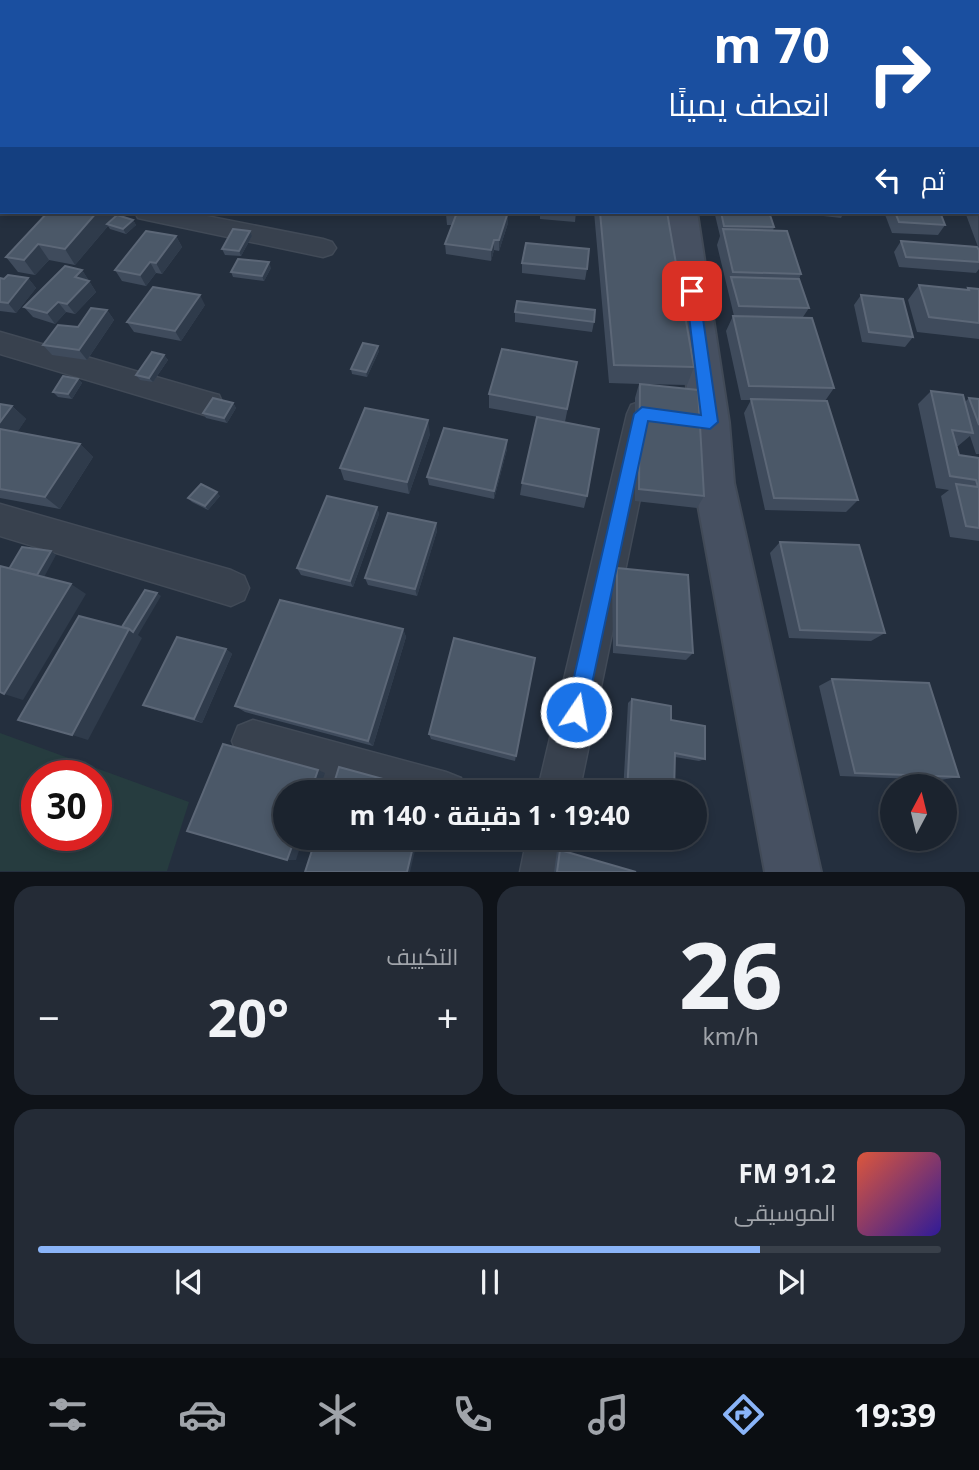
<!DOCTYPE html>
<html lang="ar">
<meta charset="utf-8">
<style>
body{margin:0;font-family:"Noto Sans",Cairo,sans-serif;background:#242b36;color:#f1f3f6;direction:rtl;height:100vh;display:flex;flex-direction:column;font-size:26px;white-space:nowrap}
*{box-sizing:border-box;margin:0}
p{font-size:23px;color:#a0a4aa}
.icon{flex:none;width:38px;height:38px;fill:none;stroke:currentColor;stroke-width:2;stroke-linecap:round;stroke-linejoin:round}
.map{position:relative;height:872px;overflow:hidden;direction:ltr}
.drawer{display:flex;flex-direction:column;gap:14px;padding:14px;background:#0f1319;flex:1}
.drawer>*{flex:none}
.top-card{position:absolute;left:0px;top:0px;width:980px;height:214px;box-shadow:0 4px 10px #0003,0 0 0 2px #39404a;direction:rtl;background:#1a4fa0;color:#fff;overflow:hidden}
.needle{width:46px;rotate:7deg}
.tools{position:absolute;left:880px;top:774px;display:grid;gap:14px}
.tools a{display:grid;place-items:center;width:77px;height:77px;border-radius:50%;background:#1b232e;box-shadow:0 4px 10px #0003,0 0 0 2px #39404a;font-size:35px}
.speed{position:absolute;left:21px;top:760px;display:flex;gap:14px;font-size:35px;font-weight:700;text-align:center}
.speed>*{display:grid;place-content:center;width:91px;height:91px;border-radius:50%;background:#1b232e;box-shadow:0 4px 10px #0003,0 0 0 2px #39404a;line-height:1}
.speed .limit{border:10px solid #d22;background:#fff;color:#111}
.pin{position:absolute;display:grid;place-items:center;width:60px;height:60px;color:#fff;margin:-30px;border-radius:14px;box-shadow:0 4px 10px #0006}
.me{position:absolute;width:77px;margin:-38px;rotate:12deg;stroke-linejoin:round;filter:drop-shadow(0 0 5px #0008)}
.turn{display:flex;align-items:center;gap:24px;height:147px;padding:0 35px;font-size:32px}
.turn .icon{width:91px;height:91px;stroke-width:2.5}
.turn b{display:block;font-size:49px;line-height:60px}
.then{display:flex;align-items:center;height:66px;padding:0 35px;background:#0003;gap:14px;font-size:26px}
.big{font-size:52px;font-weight:700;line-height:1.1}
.drawer .card{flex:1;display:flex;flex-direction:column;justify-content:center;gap:10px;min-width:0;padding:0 24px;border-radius:21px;background:#242b36}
.drawer .dial{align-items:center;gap:0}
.dial b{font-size:91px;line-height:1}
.song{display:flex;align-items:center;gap:21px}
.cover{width:84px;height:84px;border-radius:10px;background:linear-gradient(135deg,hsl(10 70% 55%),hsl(250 70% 35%))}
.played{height:7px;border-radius:4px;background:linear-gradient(90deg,#8ab4f8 80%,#39404a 80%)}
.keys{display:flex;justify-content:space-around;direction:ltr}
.heat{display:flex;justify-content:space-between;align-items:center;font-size:38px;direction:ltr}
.drawer .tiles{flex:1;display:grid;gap:14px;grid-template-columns:1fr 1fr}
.card:last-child{grid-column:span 2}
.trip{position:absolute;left:273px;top:780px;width:434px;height:70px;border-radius:35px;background:#1b232e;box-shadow:0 4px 10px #0003,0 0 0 2px #39404a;font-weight:700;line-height:70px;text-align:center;direction:rtl}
.tab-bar{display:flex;height:112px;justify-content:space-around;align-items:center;background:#0b0e12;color:#a0a4aa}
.tab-bar .icon{width:49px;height:49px}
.tab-bar .on{color:#8ab4f8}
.tab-bar b{font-size:32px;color:#f1f3f6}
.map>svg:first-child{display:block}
</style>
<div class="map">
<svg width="979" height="872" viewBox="0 0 979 872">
<rect width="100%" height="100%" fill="#242f3e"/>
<path fill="#263c3f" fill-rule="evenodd" d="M0 733 189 802 167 871H0ZM37 775H96V835H37Z"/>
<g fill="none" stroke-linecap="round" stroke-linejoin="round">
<g stroke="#414a57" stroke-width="3">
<rect id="lane" x="978" y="104" width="1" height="8"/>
</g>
<g stroke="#414a57" stroke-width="3">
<g id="street">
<path d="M505 0H528L527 2Z"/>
<path d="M746 0H765L766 2H747Z"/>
<path d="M879 0H898L899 2H880Z"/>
<path d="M971 0H979V8L978 2H970Z"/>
<rect x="0" y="176" width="2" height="15"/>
<path d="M135 212H186L323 239 332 242 336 248 332 254 323 257 147 220 138 218Z"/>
<path d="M0 332 208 392 219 395 223 404 219 413 208 416 0 354Z"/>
<path d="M642 401 662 406 666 415 662 424 655 426 579 793H537L627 414 631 405Z"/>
<path d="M0 504 231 570 244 576 249 588 244 600 231 606 0 536Z"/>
<path d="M253 720 446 772 461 778 467 793H367L253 762 238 756 232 741 238 726Z"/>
<path d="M527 838H571L566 872H520Z"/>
</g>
</g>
<g stroke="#414a57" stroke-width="4">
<g id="secondary">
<rect x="633" y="0" width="22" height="2"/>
<path d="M667 212H697L729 422 734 483 821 872H765L694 483 691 422Z"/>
</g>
</g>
<use href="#lane" fill="#38414e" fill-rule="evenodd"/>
<use href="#street" fill="#38414e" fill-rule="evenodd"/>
<use href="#secondary" fill="#465061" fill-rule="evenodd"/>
</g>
<g fill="#3f4b5c">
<rect x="340" y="0" width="26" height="2"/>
<path d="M978 118 979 269 976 273 899 267 894 252 901 241 978 247 965 212H963H978Z"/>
<path d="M48 212H120L117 215 133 220 136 225 126 234 110 229 108 226 75 265 49 260 35 275 18 272 6 257Z"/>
<path d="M540 212H576L575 222 540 219Z"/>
<path d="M594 212H667L694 367 687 385 641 384 704 496 697 508 635 501V398L639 384 609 383Z"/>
<path d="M716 212H769L774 227 773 231 801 274 799 279 809 308 803 317 834 388 825 401 858 500 846 512 765 510 744 413 751 400H741L726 331 733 316H734L717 245 720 236 715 215Z"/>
<path d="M788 212H844L841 218Z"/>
<path d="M884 212H940L945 225 938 235 892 233Z"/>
<path d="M446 214 508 223 499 251 494 250 491 261 446 254 445 244 452 225H447Z"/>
<path d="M250 231 252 236 241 256 225 255 222 249Z"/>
<path d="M176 236 182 247 162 274 156 273 146 286 122 281 115 270Z"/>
<path d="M522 263 587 269 585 280 522 273Z"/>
<path d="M271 268 264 281 233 277 231 272Z"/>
<path d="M82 270 96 292 75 314 66 312 55 324 33 317 24 307Z"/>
<path d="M0 278H28L36 288 16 313 0 311Z"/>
<path d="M919 285 966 290 968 288 979 289V339L917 332 908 300Z"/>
<path d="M861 295 913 337 905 347 862 342 854 305Z"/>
<path d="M205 305 181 341 134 332 127 322Z"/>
<path d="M107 310 114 320 87 360 52 355 43 345 78 327Z"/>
<path d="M515 312 594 322 592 332 515 322Z"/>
<path d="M379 351 367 377 352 374 351 369Z"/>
<path d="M164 355 168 360 153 382 140 380 136 375Z"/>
<path d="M577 362 565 422 489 408V394Z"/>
<path d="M78 379 82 383 72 399 58 397 53 392Z"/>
<path d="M931 391 965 402 969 398 979 399V454H976L970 436 958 446H956L959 455 979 458V541L950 537 941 496 949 490 936 488 918 404Z"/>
<path d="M233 403 236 408 227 423 206 418 203 413Z"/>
<path d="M0 404 12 406 26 419 17 432 80 444 93 457 60 509 0 498Z"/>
<path d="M430 434 409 494 344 480 340 468Z"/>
<path d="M507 449 494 499 429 485 427 477Z"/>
<path d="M522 483 587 496 584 508 520 495Z"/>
<path d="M220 496 208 510 192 502 188 498Z"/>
<path d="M377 507 379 514 353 587 301 575 297 568Z"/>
<path d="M436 523 437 531 417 596 368 585 365 578Z"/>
<path d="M780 542 885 633 871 641 789 638 770 553Z"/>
<path d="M617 568 693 653 686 660 613 653 612 578Z"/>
<path d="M403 629 406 637 373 746 245 712 235 706Z"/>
<path d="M226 649 232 654 202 723 153 709 143 705Z"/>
<path d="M535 658 515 761 431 739 429 734Z"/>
<path d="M832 679 959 777 940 780 840 776 819 686Z"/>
<path d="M632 699 671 720 705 759 699 761 675 757 674 793H623L628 703Z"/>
<path d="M557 850H560L636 872H554Z"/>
</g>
<g fill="#2f3b4b">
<path d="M97 212H120L109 224H107L108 226 75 265 65 249Z"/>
<path d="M508 212V223L499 251V240Z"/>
<path d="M133 220 136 225 126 234 123 229Z"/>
<path d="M250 231 252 236 241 256 239 251Z"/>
<path d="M176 236 182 247 162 274 156 263Z"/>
<path d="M494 240V250L491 261V250Z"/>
<path d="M38 244 49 260 35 275 24 260Z"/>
<path d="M150 262 156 273 146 286 140 275Z"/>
<path d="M269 262 271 268 264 281 262 276Z"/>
<path d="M82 270 89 281 75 277Z"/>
<path d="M28 278 36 288 16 313 8 303Z"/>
<path d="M89 281 96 292 75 314 67 304Z"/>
<path d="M200 295 205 305 181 341 175 331Z"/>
<path d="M58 302 66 312 55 324 47 313Z"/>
<path d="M107 310 114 320 87 360 79 350Z"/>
<path d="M378 346 379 351 367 377 366 372Z"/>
<path d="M164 355 168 360 153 382 149 378Z"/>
<path d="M78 379 82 383 72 399 68 394Z"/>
<path d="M233 403 236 408 227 423 224 418Z"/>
<path d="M12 406 26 419 11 442 0 432V422Z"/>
<path d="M428 420 430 434 409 494 407 482Z"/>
<path d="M507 440V449L494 499V491Z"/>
<path d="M80 444 93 457 60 509 45 497Z"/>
<path d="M217 492 220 496 208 510 205 506Z"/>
<path d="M377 507 379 514 353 587 350 581Z"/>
<path d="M436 523 437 531 417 596 415 589Z"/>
<path d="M51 551 56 555 42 581 36 577Z"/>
<path d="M71 584 86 594 23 700 4 694Z"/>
<path d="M157 593 161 596 138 635 142 638 88 740 72 735 129 629Z"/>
<path d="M403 629 406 637 373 746 368 741Z"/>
<path d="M226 649 232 654 202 723 194 719Z"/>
<path d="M318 770 325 773 318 793H310Z"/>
<path d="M295 838H303L296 860H287Z"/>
<path d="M415 838H418L410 872H407Z"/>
</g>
<g fill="#4b5868" stroke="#5c6777" stroke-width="2">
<path d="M469 0H504V2H470Z"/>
<path d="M524 0H554L555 2H525Z"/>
<path d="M563 0H603L604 2H563Z"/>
<path d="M978 118H979V203L978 202Z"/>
<path d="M48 212H97L65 249 38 244 24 260 6 257Z"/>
<path d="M447 212H508L499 240H494L491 250 445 244 456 215 446 214Z"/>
<path d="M600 212H667L694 367 614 365Z"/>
<path d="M721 212H769L774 227 724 226Z"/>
<path d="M895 212H940L945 225 899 222Z"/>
<path d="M117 215 133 220 123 229 107 224Z"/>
<path d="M233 229 250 231 239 251 222 249Z"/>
<path d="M723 229 787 231 801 274 733 272Z"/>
<path d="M146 231 176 236 156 263 150 262 140 275 115 270Z"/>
<path d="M901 241 977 247 979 250V262L906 257Z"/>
<path d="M526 243 589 249 587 269 522 263Z"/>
<path d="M238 259 269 262 262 276 231 272Z"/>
<path d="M65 266 82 270 75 277 89 281 67 304 58 302 47 313 24 307Z"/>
<path d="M8 275 28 278 8 303 0 302V278L4 279Z"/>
<path d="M731 277 799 279 809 308 739 306Z"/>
<path d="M919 285 969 290 968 288 979 289V323L929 317Z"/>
<path d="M153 287 200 295 175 331 127 322Z"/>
<path d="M861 295 903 299 913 337 869 332Z"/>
<path d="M517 301 595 310 594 322 515 312Z"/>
<path d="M91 308 107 310 79 350 43 345 58 325 78 327Z"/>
<path d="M733 316 812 318 834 388 749 386Z"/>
<path d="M363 343 378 346 366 372 351 369Z"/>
<path d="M502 349 577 362 567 409 489 394Z"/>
<path d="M152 352 164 355 149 378 136 375Z"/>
<path d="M63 376 78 379 68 394 53 392Z"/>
<path d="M640 384 698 390 704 496 639 489Z"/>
<path d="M931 391 963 395 973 433 952 430 959 455 979 458V528L966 526 956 484 978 487 976 480 950 476Z"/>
<path d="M213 398 233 403 224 418 203 413Z"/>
<path d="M969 398 979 399V425Z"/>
<path d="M751 399 827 401 858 500 774 498Z"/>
<path d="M0 404 12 406 0 422Z"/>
<path d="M365 408 428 420 407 482 340 468Z"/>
<path d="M537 417 599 429 587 496 522 483Z"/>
<path d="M444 428 507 440 494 491 427 477Z"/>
<path d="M0 429 80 444 45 497 0 489Z"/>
<path d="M201 484 217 492 205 506 188 498Z"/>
<path d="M327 496 377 507 350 581 297 568Z"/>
<path d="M388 513 436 523 415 589 365 578Z"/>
<path d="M780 542 859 545 885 633 800 630Z"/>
<path d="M22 547 51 551 37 575 9 569Z"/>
<path d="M0 566 71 584 4 694 0 692Z"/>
<path d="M617 568 688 575 693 653 617 645Z"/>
<path d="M145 590 157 593 133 632 129 629 122 627Z"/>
<path d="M280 600 403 629 368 741 235 706Z"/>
<path d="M79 616 129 629 72 735 18 720Z"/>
<path d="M177 637 226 649 194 719 143 705Z"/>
<path d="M454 638 535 658 516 756 429 734Z"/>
<path d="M832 679 929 683 959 777 855 773Z"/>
<path d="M632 699 671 706V720L705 726V759L675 753 674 793H627Z"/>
<path d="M223 744 318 770 310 793H285V838H295L287 860 187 831Z"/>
<path d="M339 767 427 791V793H331Z"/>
<path d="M316 838H415L407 872H305Z"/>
<path d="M560 850 636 872H557Z"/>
</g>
<path fill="#1a73e8" stroke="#114b97" stroke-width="2" d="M692 286 699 291 718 422 710 429 648 421 586 712 583 719 576 722 569 719 566 712 634 414 642 407 701 415 686 291Z"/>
</svg>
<div class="tools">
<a><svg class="needle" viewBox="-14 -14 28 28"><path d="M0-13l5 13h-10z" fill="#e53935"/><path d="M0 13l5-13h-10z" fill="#a0a4aa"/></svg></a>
</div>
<div class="speed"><div class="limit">30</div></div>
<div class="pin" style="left:692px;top:291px;background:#d93025"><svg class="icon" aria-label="arrive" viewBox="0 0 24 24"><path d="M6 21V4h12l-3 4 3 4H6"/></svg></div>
<svg class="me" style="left:576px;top:712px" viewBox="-20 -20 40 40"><circle r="17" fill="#1a73e8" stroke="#fff" stroke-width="3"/><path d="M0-11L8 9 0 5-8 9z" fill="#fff"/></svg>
<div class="trip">19:40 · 1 دقيقة · 140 m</div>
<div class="top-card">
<div class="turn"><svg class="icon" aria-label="right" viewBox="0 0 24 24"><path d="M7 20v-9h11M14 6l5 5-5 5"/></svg><div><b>70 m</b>انعطف يمينًا</div></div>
<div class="then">ثم<svg class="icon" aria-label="left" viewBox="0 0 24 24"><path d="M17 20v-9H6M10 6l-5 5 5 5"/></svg></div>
</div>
</div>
<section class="drawer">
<div class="tiles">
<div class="card dial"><b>26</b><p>km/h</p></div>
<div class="card"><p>التكييف</p>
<div class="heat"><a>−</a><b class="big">20°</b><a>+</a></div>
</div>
<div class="card">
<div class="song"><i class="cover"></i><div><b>91.2 FM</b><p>الموسيقى</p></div></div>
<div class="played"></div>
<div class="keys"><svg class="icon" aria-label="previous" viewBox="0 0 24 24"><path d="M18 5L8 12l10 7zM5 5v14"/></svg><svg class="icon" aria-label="pause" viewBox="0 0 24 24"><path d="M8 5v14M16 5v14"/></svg><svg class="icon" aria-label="next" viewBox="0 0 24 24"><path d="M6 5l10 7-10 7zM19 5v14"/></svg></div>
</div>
</div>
</section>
<nav class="tab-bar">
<b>19:39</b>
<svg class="icon on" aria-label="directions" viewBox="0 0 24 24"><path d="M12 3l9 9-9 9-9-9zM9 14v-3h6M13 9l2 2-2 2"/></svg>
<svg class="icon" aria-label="music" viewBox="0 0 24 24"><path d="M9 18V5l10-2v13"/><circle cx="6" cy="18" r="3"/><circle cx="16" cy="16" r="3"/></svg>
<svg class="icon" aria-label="phone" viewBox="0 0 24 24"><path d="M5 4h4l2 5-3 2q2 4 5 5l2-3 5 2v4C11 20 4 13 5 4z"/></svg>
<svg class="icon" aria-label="climate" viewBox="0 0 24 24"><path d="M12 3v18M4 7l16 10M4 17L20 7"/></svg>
<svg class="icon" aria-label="car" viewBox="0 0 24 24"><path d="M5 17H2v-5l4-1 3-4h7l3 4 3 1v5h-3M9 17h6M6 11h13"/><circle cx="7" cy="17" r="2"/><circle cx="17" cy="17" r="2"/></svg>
<svg class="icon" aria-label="filters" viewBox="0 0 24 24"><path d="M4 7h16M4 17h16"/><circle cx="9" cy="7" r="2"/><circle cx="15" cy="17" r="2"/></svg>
</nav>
